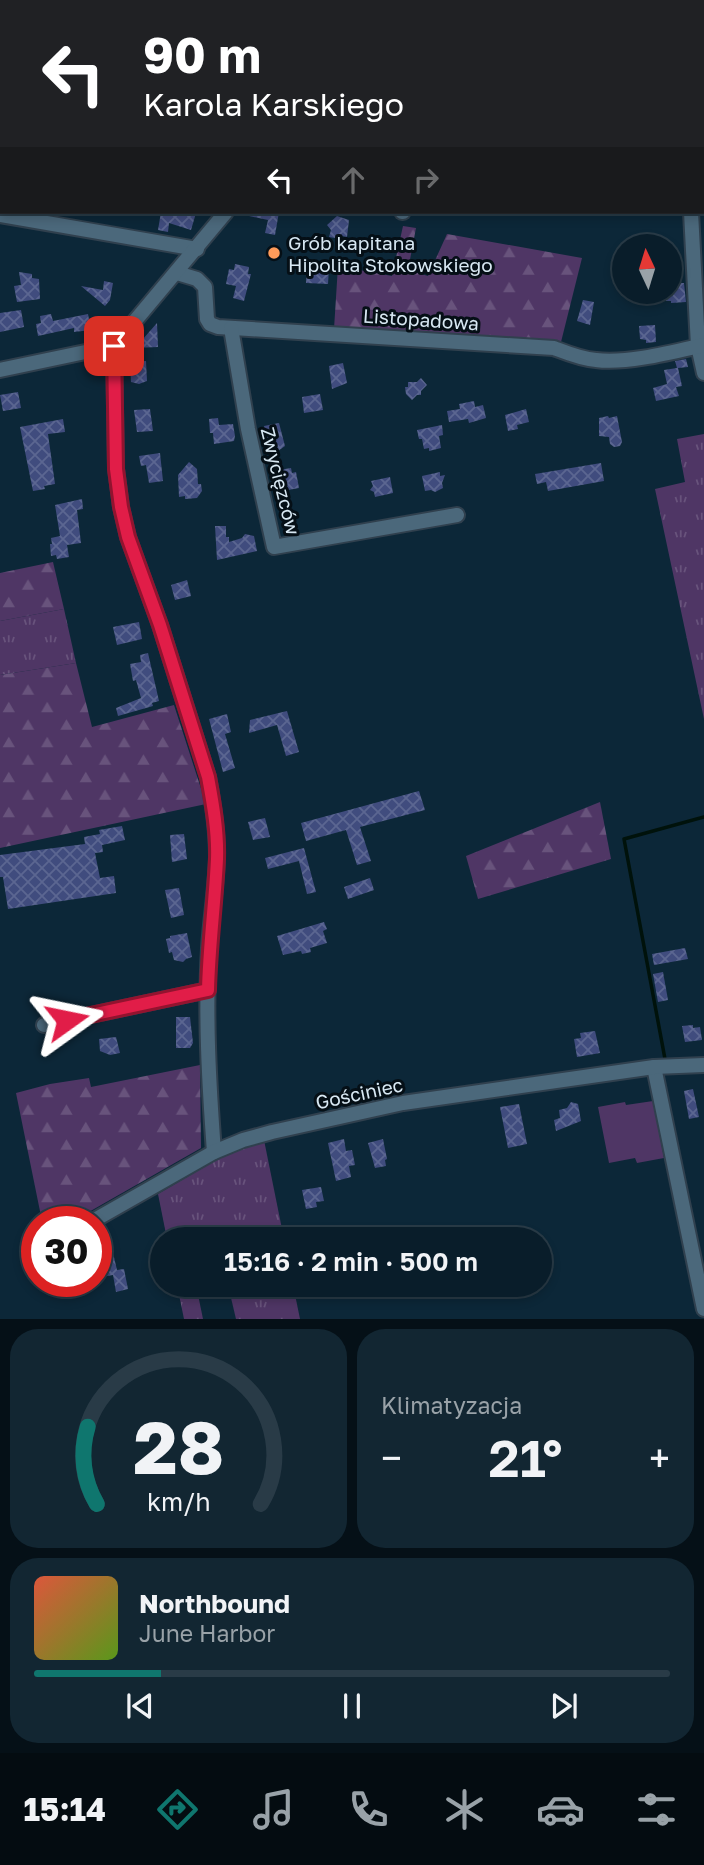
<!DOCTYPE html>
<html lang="pl">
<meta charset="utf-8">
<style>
body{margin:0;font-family:"Golos Text",sans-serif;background:#122632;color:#f1f3f6;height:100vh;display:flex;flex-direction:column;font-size:26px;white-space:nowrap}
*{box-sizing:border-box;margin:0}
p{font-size:23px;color:#99a2a8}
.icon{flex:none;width:38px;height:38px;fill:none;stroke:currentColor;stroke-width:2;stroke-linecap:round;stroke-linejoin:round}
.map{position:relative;height:1319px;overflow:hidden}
.panel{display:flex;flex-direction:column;gap:10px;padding:10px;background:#051017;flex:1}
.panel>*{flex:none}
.guide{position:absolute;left:0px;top:0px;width:705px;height:214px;box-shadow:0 4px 10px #0003,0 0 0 2px #293b47;background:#202124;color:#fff;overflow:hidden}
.needle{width:46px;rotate:356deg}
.fabs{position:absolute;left:612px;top:234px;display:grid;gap:14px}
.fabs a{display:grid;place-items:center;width:70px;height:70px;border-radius:50%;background:#091d2a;box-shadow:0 4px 10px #0003,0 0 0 2px #293b47;font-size:35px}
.speed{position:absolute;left:21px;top:1206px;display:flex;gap:14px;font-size:35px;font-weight:700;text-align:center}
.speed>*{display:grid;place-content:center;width:91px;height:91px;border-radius:50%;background:#091d2a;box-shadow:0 4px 10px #0003,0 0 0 2px #293b47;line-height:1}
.speed .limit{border:10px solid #d22;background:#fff;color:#111}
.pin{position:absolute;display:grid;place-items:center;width:60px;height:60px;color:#fff;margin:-30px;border-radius:14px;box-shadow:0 4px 10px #0006}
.me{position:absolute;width:77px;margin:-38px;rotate:78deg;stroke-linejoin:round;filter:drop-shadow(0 0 5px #0008)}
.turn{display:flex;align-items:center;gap:24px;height:147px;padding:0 28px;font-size:32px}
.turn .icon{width:91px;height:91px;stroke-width:2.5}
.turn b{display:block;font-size:49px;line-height:60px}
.lanes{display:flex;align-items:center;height:66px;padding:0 28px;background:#0003;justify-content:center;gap:35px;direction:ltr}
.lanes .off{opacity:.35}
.big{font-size:52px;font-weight:600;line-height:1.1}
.panel .card{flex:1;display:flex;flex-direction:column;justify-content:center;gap:10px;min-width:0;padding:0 24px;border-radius:28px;background:#122632}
.panel .dial{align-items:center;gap:0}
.dial svg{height:182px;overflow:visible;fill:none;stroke:#293b47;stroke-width:7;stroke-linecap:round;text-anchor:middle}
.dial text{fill:#f1f3f6;stroke:none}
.song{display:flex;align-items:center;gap:21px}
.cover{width:84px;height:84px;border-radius:10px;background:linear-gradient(135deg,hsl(10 70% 55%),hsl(90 70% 35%))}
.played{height:7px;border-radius:4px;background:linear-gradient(90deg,#0f766e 20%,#293b47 20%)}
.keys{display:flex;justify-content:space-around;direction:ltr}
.heat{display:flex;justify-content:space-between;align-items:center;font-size:38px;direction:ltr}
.panel .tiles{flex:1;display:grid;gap:10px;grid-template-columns:1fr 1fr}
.card:last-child{grid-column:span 2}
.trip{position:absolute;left:150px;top:1227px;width:402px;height:70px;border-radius:35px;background:#091d2a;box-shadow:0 4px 10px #0003,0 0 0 2px #293b47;font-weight:600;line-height:70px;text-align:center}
.menu{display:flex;height:112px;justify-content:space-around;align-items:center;background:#040c11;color:#99a2a8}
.menu .icon{width:49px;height:49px}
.menu .active{color:#0f766e}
.menu b{font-size:32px;color:#f1f3f6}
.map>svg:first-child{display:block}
</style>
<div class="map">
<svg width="704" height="1319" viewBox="0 0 704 1319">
<defs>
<pattern id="grass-tufts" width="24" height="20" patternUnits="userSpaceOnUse" patternTransform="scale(1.75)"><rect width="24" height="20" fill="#4f3665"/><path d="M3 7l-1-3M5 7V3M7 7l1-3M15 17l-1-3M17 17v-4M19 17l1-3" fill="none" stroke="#68537c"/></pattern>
<pattern id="forest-firs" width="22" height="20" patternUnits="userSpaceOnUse" patternTransform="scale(1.75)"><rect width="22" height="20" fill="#4f3665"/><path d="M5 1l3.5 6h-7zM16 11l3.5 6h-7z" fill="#68537c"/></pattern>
<pattern id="building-cross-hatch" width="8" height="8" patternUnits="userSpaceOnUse" patternTransform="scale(1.75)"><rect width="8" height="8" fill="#404c7e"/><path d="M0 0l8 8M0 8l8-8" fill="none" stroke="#5b6691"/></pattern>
</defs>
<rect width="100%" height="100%" fill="#0c2738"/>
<g fill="url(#grass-tufts)">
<path d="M704 434V719L655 489 685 482 677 439Z"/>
<path d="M64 609 76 663 0 675V621Z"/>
<path d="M264 1140 284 1239H167L158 1194 238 1147Z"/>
<path d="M177 1285H196L203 1319H184Z"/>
<path d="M228 1285H293L300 1319H236Z"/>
</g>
<g fill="url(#forest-firs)">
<path d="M403 226 416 228 408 270 428 276 447 234 582 258 561 342 334 329 338 266 392 276Z"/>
<path d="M53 562 64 609 0 621V573Z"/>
<path d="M76 663 92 727 174 705 206 804 0 848V675Z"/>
<path d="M600 802 611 859 478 899 466 856Z"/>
<path d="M200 1065 201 1148 73 1221H42L16 1093 50 1084 89 1078 91 1087Z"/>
</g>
<path fill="#4f3665" d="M653 1101 664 1158 637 1163 635 1158 609 1163 598 1107 625 1102 626 1105Z"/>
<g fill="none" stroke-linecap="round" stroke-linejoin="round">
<path stroke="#00120b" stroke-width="3.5" d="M665 1059 624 839 704 817"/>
</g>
<g fill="url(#building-cross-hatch)">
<path d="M161 212H192L196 213 191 230 169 223 168 232 158 230Z"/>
<path d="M249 212H279L275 235 265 233 268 220 249 216Z"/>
<path d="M337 216 349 220 347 237 342 236 341 239 329 237 331 230 327 225Z"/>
<path d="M235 264 249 267 248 274H251L244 301 233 298 236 286 226 284 229 269 234 270Z"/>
<path d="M307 267 329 268 328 284 306 283Z"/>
<path d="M19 272 32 274V278L39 279 40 299 17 302 14 286 21 285Z"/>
<path d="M104 281 113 283 110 300 105 306 81 286 103 290Z"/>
<path d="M675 283H684L686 302 671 303V301H666L665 292H670V286L675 285Z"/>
<path d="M583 300 594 302 590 325 577 321Z"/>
<path d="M21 310 24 327 0 332V313Z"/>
<path d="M51 314 53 321 88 314 91 330 74 332V328L38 336 36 324 41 323 40 316Z"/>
<path d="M157 323 158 347 135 348Z"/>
<path d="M655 325 656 342 646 343V340L640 339 639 326Z"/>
<path d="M686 359 688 367 678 368 682 386 676 387 679 396 656 401 653 388 667 384 664 370 677 368 675 361Z"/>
<path d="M146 361 147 381 139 384 131 382 130 362Z"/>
<path d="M343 363 347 383 332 389 329 366Z"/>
<path d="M421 378 427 385 421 391V395H417L412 400 406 394 405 387H408V382H417Z"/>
<path d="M18 392 21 408 3 411 0 395Z"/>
<path d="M320 394 323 410 304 413 302 397Z"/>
<path d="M474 401 475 407 483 405 486 418 469 423 468 419 449 422 447 411 460 409 459 404Z"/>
<path d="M150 409 153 431 137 432 134 410Z"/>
<path d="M526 409 529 422 517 425 518 429 508 431 505 415Z"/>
<path d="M608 416 609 418 617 416 622 442 620 446 614 447 610 444 609 437 599 436V418Z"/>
<path d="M218 418 219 425 233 424 235 436 234 441 214 444 213 433H210L209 419Z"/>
<path d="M63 419 65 432 48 434 55 484 44 486 45 489 33 491 20 427Z"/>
<path d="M279 423 285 446 278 451 275 449 268 450 264 426Z"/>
<path d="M442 425 443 435 439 436 441 448 429 451V448L424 449 422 439H419L417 430Z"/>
<path d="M160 453 163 481 149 483 146 465 141 466 139 456Z"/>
<path d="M189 462 197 469 198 484H201L202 491 197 498 185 499V496L179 497 178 475Z"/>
<path d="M601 463 604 481 548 491 546 482 537 484 535 474Z"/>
<path d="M291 468 292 473 296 472 299 488 283 491 282 486 278 487 276 476 281 475 279 470Z"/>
<path d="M440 472V476L445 475 442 483 443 488 435 492 431 490 425 491 422 476Z"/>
<path d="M390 477 393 493 375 497 374 492 370 490 373 486 371 481Z"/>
<path d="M82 499 83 509 77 510 81 543 67 545 69 557 57 559 56 555 51 556 50 544H52L51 538 60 536 55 505Z"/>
<path d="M215 526H226V537H229V542L242 538 245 534 254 536 257 551 217 560Z"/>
<path d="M187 580 191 596 175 600 171 585Z"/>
<path d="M139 622 142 639 117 645 113 627Z"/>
<path d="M148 653 159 701 152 703 153 706 118 716 116 708 141 698 136 680 133 681 130 664 141 662 140 655Z"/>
<path d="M287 711 299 752 286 756 277 725 249 733 250 720Z"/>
<path d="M227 714 231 732 225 734 235 768 223 772 209 719Z"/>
<path d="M419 791 425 810 360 827 371 861 357 865 346 830 306 841 301 823Z"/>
<path d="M265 818 270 837 253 840 248 822Z"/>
<path d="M122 826 125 840 102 845 103 852 95 853 100 878 114 876 116 893 8 909 3 877H0V855L85 844 84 837 100 834 99 830Z"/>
<path d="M184 834 187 859 172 862 170 835Z"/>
<path d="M304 848 316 892 307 894 299 861 268 869 265 858Z"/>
<path d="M370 878 374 890 348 899 344 887Z"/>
<path d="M179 888 184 915 171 918 165 890Z"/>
<path d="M324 922 327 929 323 931 327 943 310 948 311 952 302 954 301 951 283 955 277 936Z"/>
<path d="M187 933 192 957 186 959 183 962 174 960 172 952 169 953 166 939 170 938V936Z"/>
<path d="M685 948 688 959 654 965 652 954Z"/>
<path d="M663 972 668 1000 658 1002 653 974Z"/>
<path d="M176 1017H190L193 1043 190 1048H176Z"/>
<path d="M693 1025V1028L700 1027 702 1040 685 1042 682 1026Z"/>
<path d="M595 1031 600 1053 577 1057 574 1039 581 1038 580 1033Z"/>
<path d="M116 1037 120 1053 110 1055 100 1051 99 1039Z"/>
<path d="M693 1089 699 1117 689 1119 684 1091Z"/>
<path d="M571 1102 578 1104 581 1121 556 1131 554 1120 560 1118 559 1110 567 1108Z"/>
<path d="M519 1104 527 1144 508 1148 500 1107Z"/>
<path d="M344 1139 346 1151 352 1150 355 1165 349 1166 351 1177 336 1181 328 1143Z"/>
<path d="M383 1139 387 1159 385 1160 386 1166 375 1168 368 1143Z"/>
<path d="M321 1187 324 1201 316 1202 317 1207 306 1209 302 1190Z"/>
<path d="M113 1253 117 1270 124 1269 128 1289 116 1292 113 1275 96 1278V1257Z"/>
</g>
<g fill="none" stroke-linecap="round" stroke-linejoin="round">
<g stroke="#30404e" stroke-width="18">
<g id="minor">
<path d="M374 2V0"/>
<path d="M407 2 409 0"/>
<path d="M0 63H2"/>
<path d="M402 212H403"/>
<path d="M691 212 698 346 704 373"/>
<path d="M0 215 197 249"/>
<path d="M177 273 197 279 205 287 207 319 210 324 218 327 554 348C567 353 581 359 596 360 627 364 673 352 704 345"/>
<path d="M231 328 248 429 274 547 457 515"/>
<path d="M114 346 116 469 121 507 128 537 160 625 208 777C213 803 217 830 217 857 216 887 211 918 209 948 205 1016 209 1085 214 1152"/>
<path d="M0 370 114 346 226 212"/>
<path d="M44 1025 208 990"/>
<path d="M654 1067 704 1309"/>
<path d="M91 1222 214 1152 243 1140 272 1132 403 1103 654 1067 704 1065"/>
</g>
</g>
<g stroke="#30404e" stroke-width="21">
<path id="major" d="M292 0 302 2"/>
</g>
<use href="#minor" stroke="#4b687b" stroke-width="14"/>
<use href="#major" stroke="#53a0ad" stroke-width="18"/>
</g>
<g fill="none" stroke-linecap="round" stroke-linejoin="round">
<g stroke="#92132f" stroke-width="18">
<path id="route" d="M67 1020 208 990C209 946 215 902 217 859 218 832 213 804 208 777L160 625 128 537 121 507 116 469 114 346"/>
</g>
<use href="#route" stroke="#e11d48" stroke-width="12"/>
</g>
<circle fill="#ff9b5a" stroke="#050f16" stroke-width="2.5" cx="274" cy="253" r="7"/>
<g text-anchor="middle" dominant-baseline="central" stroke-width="6" stroke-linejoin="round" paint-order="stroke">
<g font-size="19" fill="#d8e8f3" stroke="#050f16" text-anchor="start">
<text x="288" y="242">Grób kapitana<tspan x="288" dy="22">Hipolita Stokowskiego</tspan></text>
</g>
<g font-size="19" fill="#d8e8f3" stroke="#050f16">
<text transform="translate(421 319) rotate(4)">Listopadowa</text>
<text transform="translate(281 481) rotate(76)">Zwycięzców</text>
<text transform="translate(359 1093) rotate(-12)">Gościniec</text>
</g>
</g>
</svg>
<div class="fabs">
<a><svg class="needle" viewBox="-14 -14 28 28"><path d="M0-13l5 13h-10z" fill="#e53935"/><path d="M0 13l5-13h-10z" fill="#99a2a8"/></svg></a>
</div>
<div class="speed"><div class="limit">30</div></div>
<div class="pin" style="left:114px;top:346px;background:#d93025"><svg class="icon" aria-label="arrive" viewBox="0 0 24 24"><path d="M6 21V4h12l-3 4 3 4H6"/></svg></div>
<svg class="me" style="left:67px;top:1020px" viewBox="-20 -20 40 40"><path d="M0-17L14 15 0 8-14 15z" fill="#e11d48" stroke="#fff" stroke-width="4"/></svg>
<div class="trip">15:16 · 2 min · 500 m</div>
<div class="guide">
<div class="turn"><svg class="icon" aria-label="left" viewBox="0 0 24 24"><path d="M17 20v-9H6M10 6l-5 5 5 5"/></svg><div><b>90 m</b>Karola Karskiego</div></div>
<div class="lanes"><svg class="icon" aria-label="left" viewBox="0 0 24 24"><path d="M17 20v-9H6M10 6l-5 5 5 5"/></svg><svg class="icon off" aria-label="ahead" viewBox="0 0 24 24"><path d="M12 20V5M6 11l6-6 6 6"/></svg><svg class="icon off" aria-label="right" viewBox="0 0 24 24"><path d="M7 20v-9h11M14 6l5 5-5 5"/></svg></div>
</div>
</div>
<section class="panel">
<div class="tiles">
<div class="card dial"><svg viewBox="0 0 100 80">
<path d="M14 69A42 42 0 1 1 86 69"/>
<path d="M14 69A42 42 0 0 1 10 35" stroke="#0f766e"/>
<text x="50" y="56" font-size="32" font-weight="700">28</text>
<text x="50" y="72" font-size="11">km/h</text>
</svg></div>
<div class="card"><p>Klimatyzacja</p>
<div class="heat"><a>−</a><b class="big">21°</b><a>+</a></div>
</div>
<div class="card">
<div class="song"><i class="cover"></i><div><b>Northbound</b><p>June Harbor</p></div></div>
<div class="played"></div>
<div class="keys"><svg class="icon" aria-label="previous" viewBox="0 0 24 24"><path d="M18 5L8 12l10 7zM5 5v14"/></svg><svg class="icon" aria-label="pause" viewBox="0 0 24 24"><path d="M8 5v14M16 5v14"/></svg><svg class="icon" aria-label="next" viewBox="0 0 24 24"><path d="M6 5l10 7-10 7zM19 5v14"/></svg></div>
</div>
</div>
</section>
<nav class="menu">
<b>15:14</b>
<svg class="icon active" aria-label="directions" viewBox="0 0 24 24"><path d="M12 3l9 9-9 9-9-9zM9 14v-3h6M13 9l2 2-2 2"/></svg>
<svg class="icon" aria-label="music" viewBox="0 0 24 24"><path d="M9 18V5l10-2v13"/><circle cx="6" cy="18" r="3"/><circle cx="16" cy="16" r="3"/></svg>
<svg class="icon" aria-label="phone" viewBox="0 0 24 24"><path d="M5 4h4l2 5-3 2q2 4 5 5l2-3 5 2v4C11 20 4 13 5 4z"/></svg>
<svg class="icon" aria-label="climate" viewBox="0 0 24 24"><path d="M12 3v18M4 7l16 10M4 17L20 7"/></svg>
<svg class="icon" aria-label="car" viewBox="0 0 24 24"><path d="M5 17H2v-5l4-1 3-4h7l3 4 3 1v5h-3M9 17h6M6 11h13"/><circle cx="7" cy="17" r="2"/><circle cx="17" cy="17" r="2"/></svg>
<svg class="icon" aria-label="filters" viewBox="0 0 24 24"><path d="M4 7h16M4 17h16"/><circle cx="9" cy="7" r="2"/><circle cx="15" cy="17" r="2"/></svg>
</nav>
